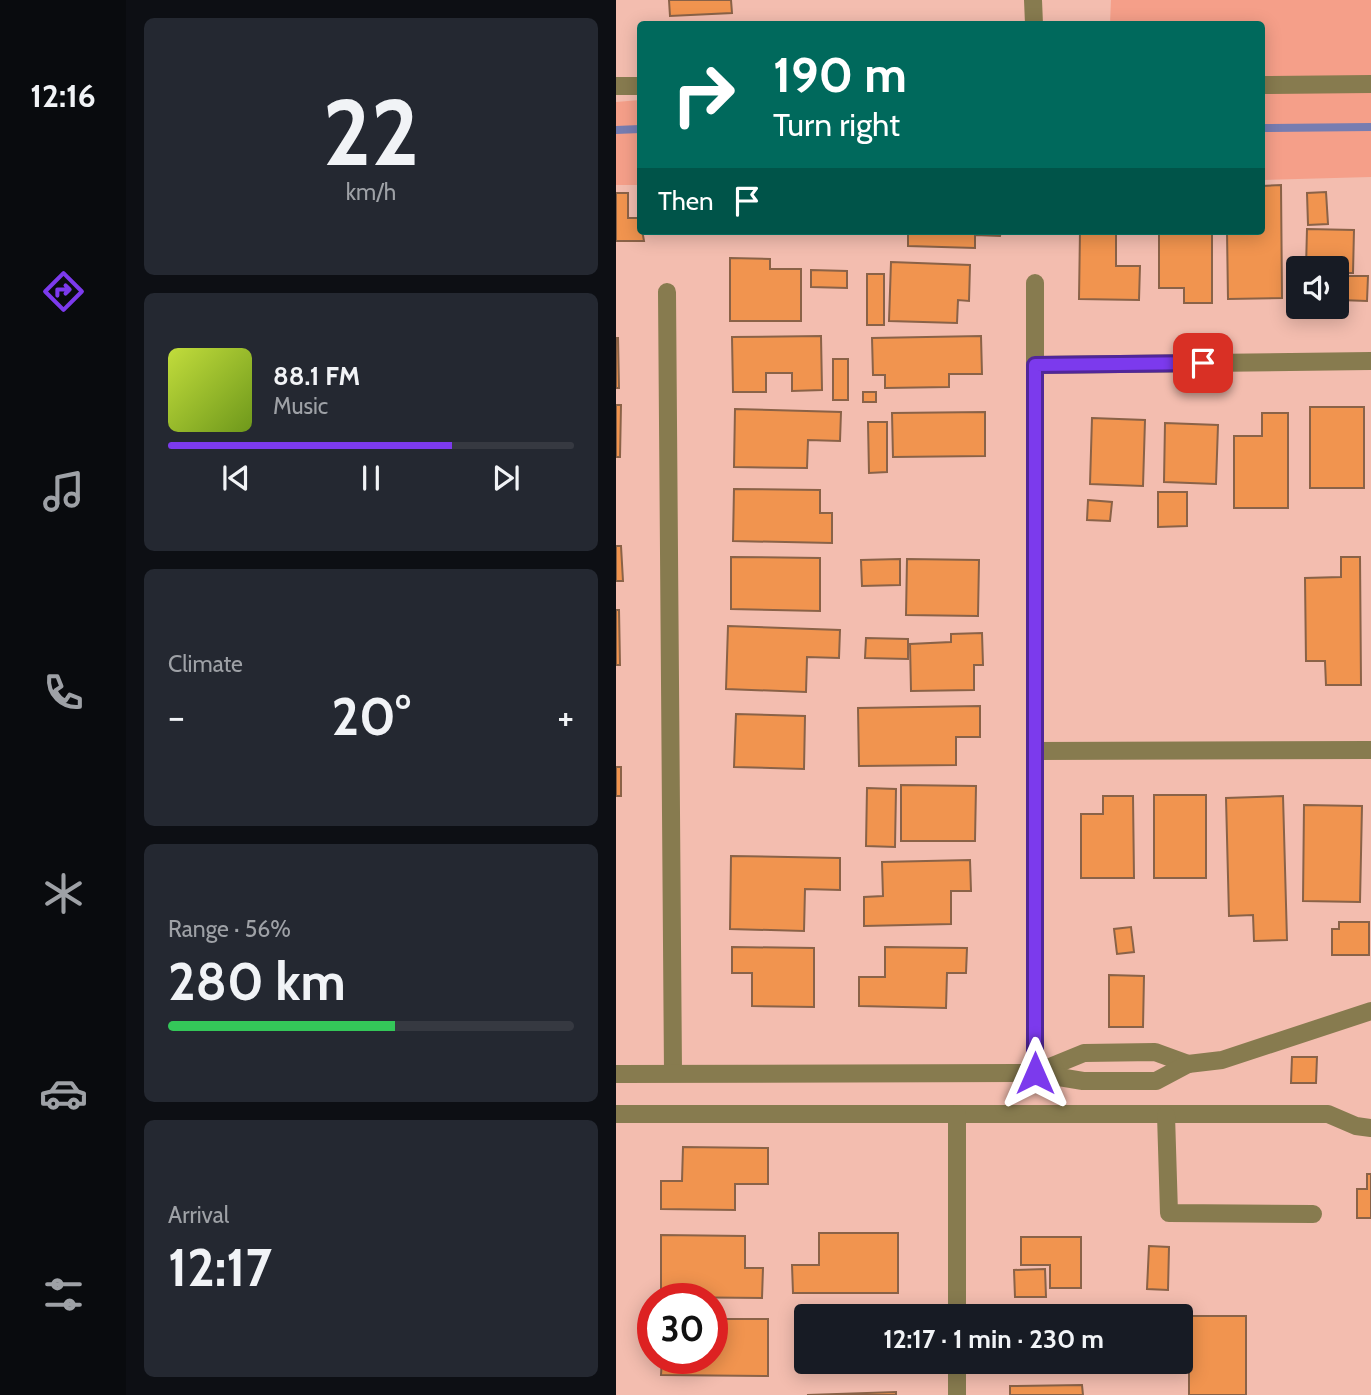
<!DOCTYPE html>
<meta charset="utf-8">
<style>
body{margin:0;font-family:Cabin,sans-serif;background:#242831;color:#f1f3f6;height:100vh;display:flex;flex-direction:column;font-size:26px;white-space:nowrap}
*{box-sizing:border-box;margin:0}
p{font-size:23px;color:#9ea1a6}
.icon{flex:none;width:38px;height:38px;fill:none;stroke:currentColor;stroke-width:2;stroke-linecap:round;stroke-linejoin:round}
.map{position:relative;flex:1;overflow:hidden}
.details{display:flex;flex-direction:column;gap:18px;padding:18px;background:#0d0f14;width:490px}
.details>*{flex:none}
.hud{position:absolute;left:21px;top:21px;width:628px;height:214px;border-radius:7px;box-shadow:0 4px 18px #0003;background:#00695c;color:#fff;overflow:hidden}
.controls{position:absolute;left:670px;top:256px;display:grid;gap:14px}
.controls a{display:grid;place-items:center;width:63px;height:63px;border-radius:7px;background:#171b24;box-shadow:0 4px 18px #0003;font-size:35px}
.speed{position:absolute;left:21px;top:1283px;display:flex;gap:14px;font-size:35px;font-weight:700;text-align:center}
.speed>*{display:grid;place-content:center;width:91px;height:91px;border-radius:50%;background:#171b24;box-shadow:0 4px 18px #0003;line-height:1}
.speed .limit{border:10px solid #d22;background:#fff;color:#111}
.pin{position:absolute;display:grid;place-items:center;width:60px;height:60px;color:#fff;margin:-30px;border-radius:14px;box-shadow:0 4px 10px #0006}
.me{position:absolute;width:77px;margin:-38px;rotate:0deg;stroke-linejoin:round;filter:drop-shadow(0 0 5px #0008)}
.turn{display:flex;align-items:center;gap:24px;height:147px;padding:0 21px;font-size:32px}
.turn .icon{width:91px;height:91px;stroke-width:2.5}
.turn b{display:block;font-size:49px;line-height:60px}
.then{display:flex;align-items:center;height:66px;padding:0 21px;background:#0003;gap:14px;font-size:26px}
.big{font-size:52px;font-weight:700;line-height:1.1}
.details .widget{flex:1;display:flex;flex-direction:column;justify-content:center;gap:10px;min-width:0;padding:0 24px;border-radius:10px;background:#242831}
.details .dial{align-items:center;gap:0}
.dial b{font-size:91px;line-height:1}
.song{display:flex;align-items:center;gap:21px}
.cover{width:84px;height:84px;border-radius:10px;background:linear-gradient(135deg,hsl(70 70% 55%),hsl(80 70% 35%))}
.played{height:7px;border-radius:4px;background:linear-gradient(90deg,#7c3aed 70%,#363941 70%)}
.keys{display:flex;justify-content:space-around;direction:ltr}
.heat{display:flex;justify-content:space-between;align-items:center;font-size:38px;direction:ltr}
.charge{height:10px;border-radius:5px;background:linear-gradient(90deg,#34c759 56%,#363941 0)}
.trip{position:absolute;left:178px;top:1304px;width:399px;height:70px;border-radius:7px;background:#171b24;box-shadow:0 4px 18px #0003;font-weight:700;line-height:70px;text-align:center}
main{display:flex;flex:1;min-height:0}
.dock{display:flex;flex-direction:column;width:126px;justify-content:space-around;align-items:center;background:#090b0e;color:#9ea1a6}
.dock .icon{width:49px;height:49px}
.dock .on{color:#7c3aed}
.dock b{font-size:32px;color:#f1f3f6}
.map>svg:first-child{display:block}
</style>
<main>
<nav class="dock">
<b>12:16</b>
<svg class="icon on" aria-label="directions" viewBox="0 0 24 24"><path d="M12 3l9 9-9 9-9-9zM9 14v-3h6M13 9l2 2-2 2"/></svg>
<svg class="icon" aria-label="music" viewBox="0 0 24 24"><path d="M9 18V5l10-2v13"/><circle cx="6" cy="18" r="3"/><circle cx="16" cy="16" r="3"/></svg>
<svg class="icon" aria-label="phone" viewBox="0 0 24 24"><path d="M5 4h4l2 5-3 2q2 4 5 5l2-3 5 2v4C11 20 4 13 5 4z"/></svg>
<svg class="icon" aria-label="climate" viewBox="0 0 24 24"><path d="M12 3v18M4 7l16 10M4 17L20 7"/></svg>
<svg class="icon" aria-label="car" viewBox="0 0 24 24"><path d="M5 17H2v-5l4-1 3-4h7l3 4 3 1v5h-3M9 17h6M6 11h13"/><circle cx="7" cy="17" r="2"/><circle cx="17" cy="17" r="2"/></svg>
<svg class="icon" aria-label="filters" viewBox="0 0 24 24"><path d="M4 7h16M4 17h16"/><circle cx="9" cy="7" r="2"/><circle cx="15" cy="17" r="2"/></svg>
</nav>
<section class="details">
<div class="widget dial"><b>22</b><p>km/h</p></div>
<div class="widget">
<div class="song"><i class="cover"></i><div><b>88.1 FM</b><p>Music</p></div></div>
<div class="played"></div>
<div class="keys"><svg class="icon" aria-label="previous" viewBox="0 0 24 24"><path d="M18 5L8 12l10 7zM5 5v14"/></svg><svg class="icon" aria-label="pause" viewBox="0 0 24 24"><path d="M8 5v14M16 5v14"/></svg><svg class="icon" aria-label="next" viewBox="0 0 24 24"><path d="M6 5l10 7-10 7zM19 5v14"/></svg></div>
</div>
<div class="widget"><p>Climate</p>
<div class="heat"><a>−</a><b class="big">20°</b><a>+</a></div>
</div>
<div class="widget"><p>Range · 56%</p><b class="big">280 km</b><div class="charge"></div></div>
<div class="widget"><p>Arrival</p><b class="big">12:17</b></div>
</section>
<div class="map">
<svg width="755" height="1395" viewBox="0 0 755 1395">
<rect width="100%" height="100%" fill="#f3bdaf"/>
<g fill="#f59f89">
<path d="M495 0H755V177L646 180V24H494Z"/>
<path d="M24 100V185H0V102Z"/>
</g>
<g fill="none" stroke-linecap="round" stroke-linejoin="round">
<g stroke="#777db1" stroke-width="8">
<path d="M646 128 755 127"/>
<path d="M0 130 24 129"/>
</g>
</g>
<g fill="#f1944f" stroke="#8a6247" stroke-width="2">
<path d="M53 0H115L116 13 54 16Z"/>
<path d="M665 185 666 298 612 299 611 231H646V186Z"/>
<path d="M710 192 712 224 692 225 691 193Z"/>
<path d="M0 193H12V218H24L28 241H0Z"/>
<path d="M691 229 738 230 737 273H721V268H690Z"/>
<path d="M292 231H385L384 236 359 235V248L292 246Z"/>
<path d="M464 231H522L500 232V266H524L523 300 463 299Z"/>
<path d="M543 231H596V303H568V288H543Z"/>
<path d="M114 258 154 259V269H185V321H114Z"/>
<path d="M275 262 354 265 353 301 342 300 341 323 273 321Z"/>
<path d="M195 270 231 271V288L195 287Z"/>
<rect x="251" y="274" width="17" height="51"/>
<path d="M725 276H752L751 301 724 300Z"/>
<path d="M205 336 206 390 176 391V373H150V392H117L116 337Z"/>
<path d="M365 336 366 374H333V387L269 388V375H257L256 338Z"/>
<path d="M0 338H2L3 388H0Z"/>
<rect x="217" y="359" width="15" height="41"/>
<rect x="247" y="392" width="13" height="10"/>
<path d="M0 405H5L4 457H0Z"/>
<rect x="694" y="407" width="54" height="81"/>
<path d="M119 409 225 412 224 441 192 440 191 468 118 467Z"/>
<path d="M369 412V456L277 457 276 413Z"/>
<path d="M646 413H672V508H618V436H646Z"/>
<path d="M476 418 529 420 527 486 474 484Z"/>
<path d="M252 422H271V472L253 473Z"/>
<path d="M549 423 602 425 600 484 548 482Z"/>
<path d="M118 489 204 490V513H216V543L117 541Z"/>
<path d="M542 492H571V526L542 527Z"/>
<path d="M472 500 496 502 494 521 471 520Z"/>
<path d="M0 546H5L7 581H0Z"/>
<path d="M115 557 204 558V611L115 609Z"/>
<path d="M725 557H744L745 685H710L709 661H690L689 578 725 577Z"/>
<path d="M284 559V585L246 586 245 560Z"/>
<path d="M291 559 363 560 362 616 290 615Z"/>
<path d="M0 610H3L4 665H0Z"/>
<path d="M112 626 224 630 223 658 191 657 190 692 110 689Z"/>
<path d="M366 633 367 665H358V690L295 691 294 644 335 642V634Z"/>
<path d="M250 638 292 639V659L249 658Z"/>
<path d="M364 706V737H340V765L243 766 242 708Z"/>
<path d="M120 714 189 716 188 769 118 767Z"/>
<rect x="0" y="767" width="5" height="29"/>
<path d="M285 785 360 786 359 841H285Z"/>
<path d="M251 788 280 789 279 847 250 846Z"/>
<rect x="538" y="795" width="52" height="83"/>
<path d="M487 796H517L518 878H465V814H487Z"/>
<path d="M667 796 671 940 638 941 637 915 613 916 610 798Z"/>
<path d="M688 805 746 806 744 902 687 901Z"/>
<path d="M115 856 224 858V890L189 889 188 931 114 929Z"/>
<path d="M354 860 355 891H335V924L248 926V897L267 896 266 862Z"/>
<path d="M723 922H753V955H716V929H723Z"/>
<path d="M515 927 518 952 501 954 498 929Z"/>
<path d="M116 947 198 948V1007L136 1006V973H116Z"/>
<path d="M269 947 351 948 350 973H331L330 1008 243 1006V977H269Z"/>
<path d="M493 975 528 976 527 1027H493Z"/>
<path d="M676 1057H701L700 1083H675Z"/>
<path d="M67 1147 152 1148V1184H119V1210L45 1209V1181H66Z"/>
<path d="M751 1174H755V1218H741V1189H751Z"/>
<path d="M203 1233H282V1293H177L176 1265H203Z"/>
<path d="M45 1235 129 1236V1268H147L146 1298 45 1297Z"/>
<path d="M405 1237H465V1288H434V1265H405Z"/>
<path d="M533 1246 553 1247 552 1290 531 1289Z"/>
<path d="M429 1269 430 1297H399L398 1270Z"/>
<rect x="573" y="1316" width="57" height="79"/>
<path d="M96 1319H152V1376L45 1375 46 1358H96Z"/>
<path d="M466 1385 467 1395H394V1386Z"/>
<path d="M280 1392V1395H191Z"/>
</g>
<g fill="none" stroke-linecap="round" stroke-linejoin="round">
<g stroke="#877b4f" stroke-width="18">
<path d="M417 0 418 24"/>
<path d="M646 85 755 84"/>
<path d="M0 86H24"/>
<path d="M51 292 57 1073"/>
<path d="M419 365 755 361"/>
<path d="M419 751 755 750"/>
<path d="M419 1073V283"/>
<path d="M419 1073 468 1053 539 1052 572 1064"/>
<path d="M0 1074 419 1073 467 1081H540L572 1064 606 1060 755 1011"/>
<path d="M0 1114H712L740 1126 755 1128"/>
<path d="M341 1114V1316"/>
<path d="M550 1115 553 1213 697 1214"/>
<path d="M341 1362V1395"/>
</g>
</g>
<g fill="none" stroke-linecap="round" stroke-linejoin="round">
<g stroke="#51269a" stroke-width="18">
<path id="route" d="M419 1073V365L587 363"/>
</g>
<use href="#route" stroke="#7c3aed" stroke-width="12"/>
</g>
</svg>
<div class="controls">
<a><svg class="icon" aria-label="sound" viewBox="0 0 24 24"><path d="M4 9h4l5-4v14l-5-4H4zM17 9q2 3 0 6"/></svg></a>
</div>
<div class="speed"><div class="limit">30</div></div>
<div class="pin" style="left:587px;top:363px;background:#d93025"><svg class="icon" aria-label="arrive" viewBox="0 0 24 24"><path d="M6 21V4h12l-3 4 3 4H6"/></svg></div>
<svg class="me" style="left:419px;top:1073px" viewBox="-20 -20 40 40"><path d="M0-17L14 15 0 8-14 15z" fill="#7c3aed" stroke="#fff" stroke-width="4"/></svg>
<div class="trip">12:17 · 1 min · 230 m</div>
<div class="hud">
<div class="turn"><svg class="icon" aria-label="right" viewBox="0 0 24 24"><path d="M7 20v-9h11M14 6l5 5-5 5"/></svg><div><b>190 m</b>Turn right</div></div>
<div class="then">Then<svg class="icon" aria-label="arrive" viewBox="0 0 24 24"><path d="M6 21V4h12l-3 4 3 4H6"/></svg></div>
</div>
</div>
</main>
